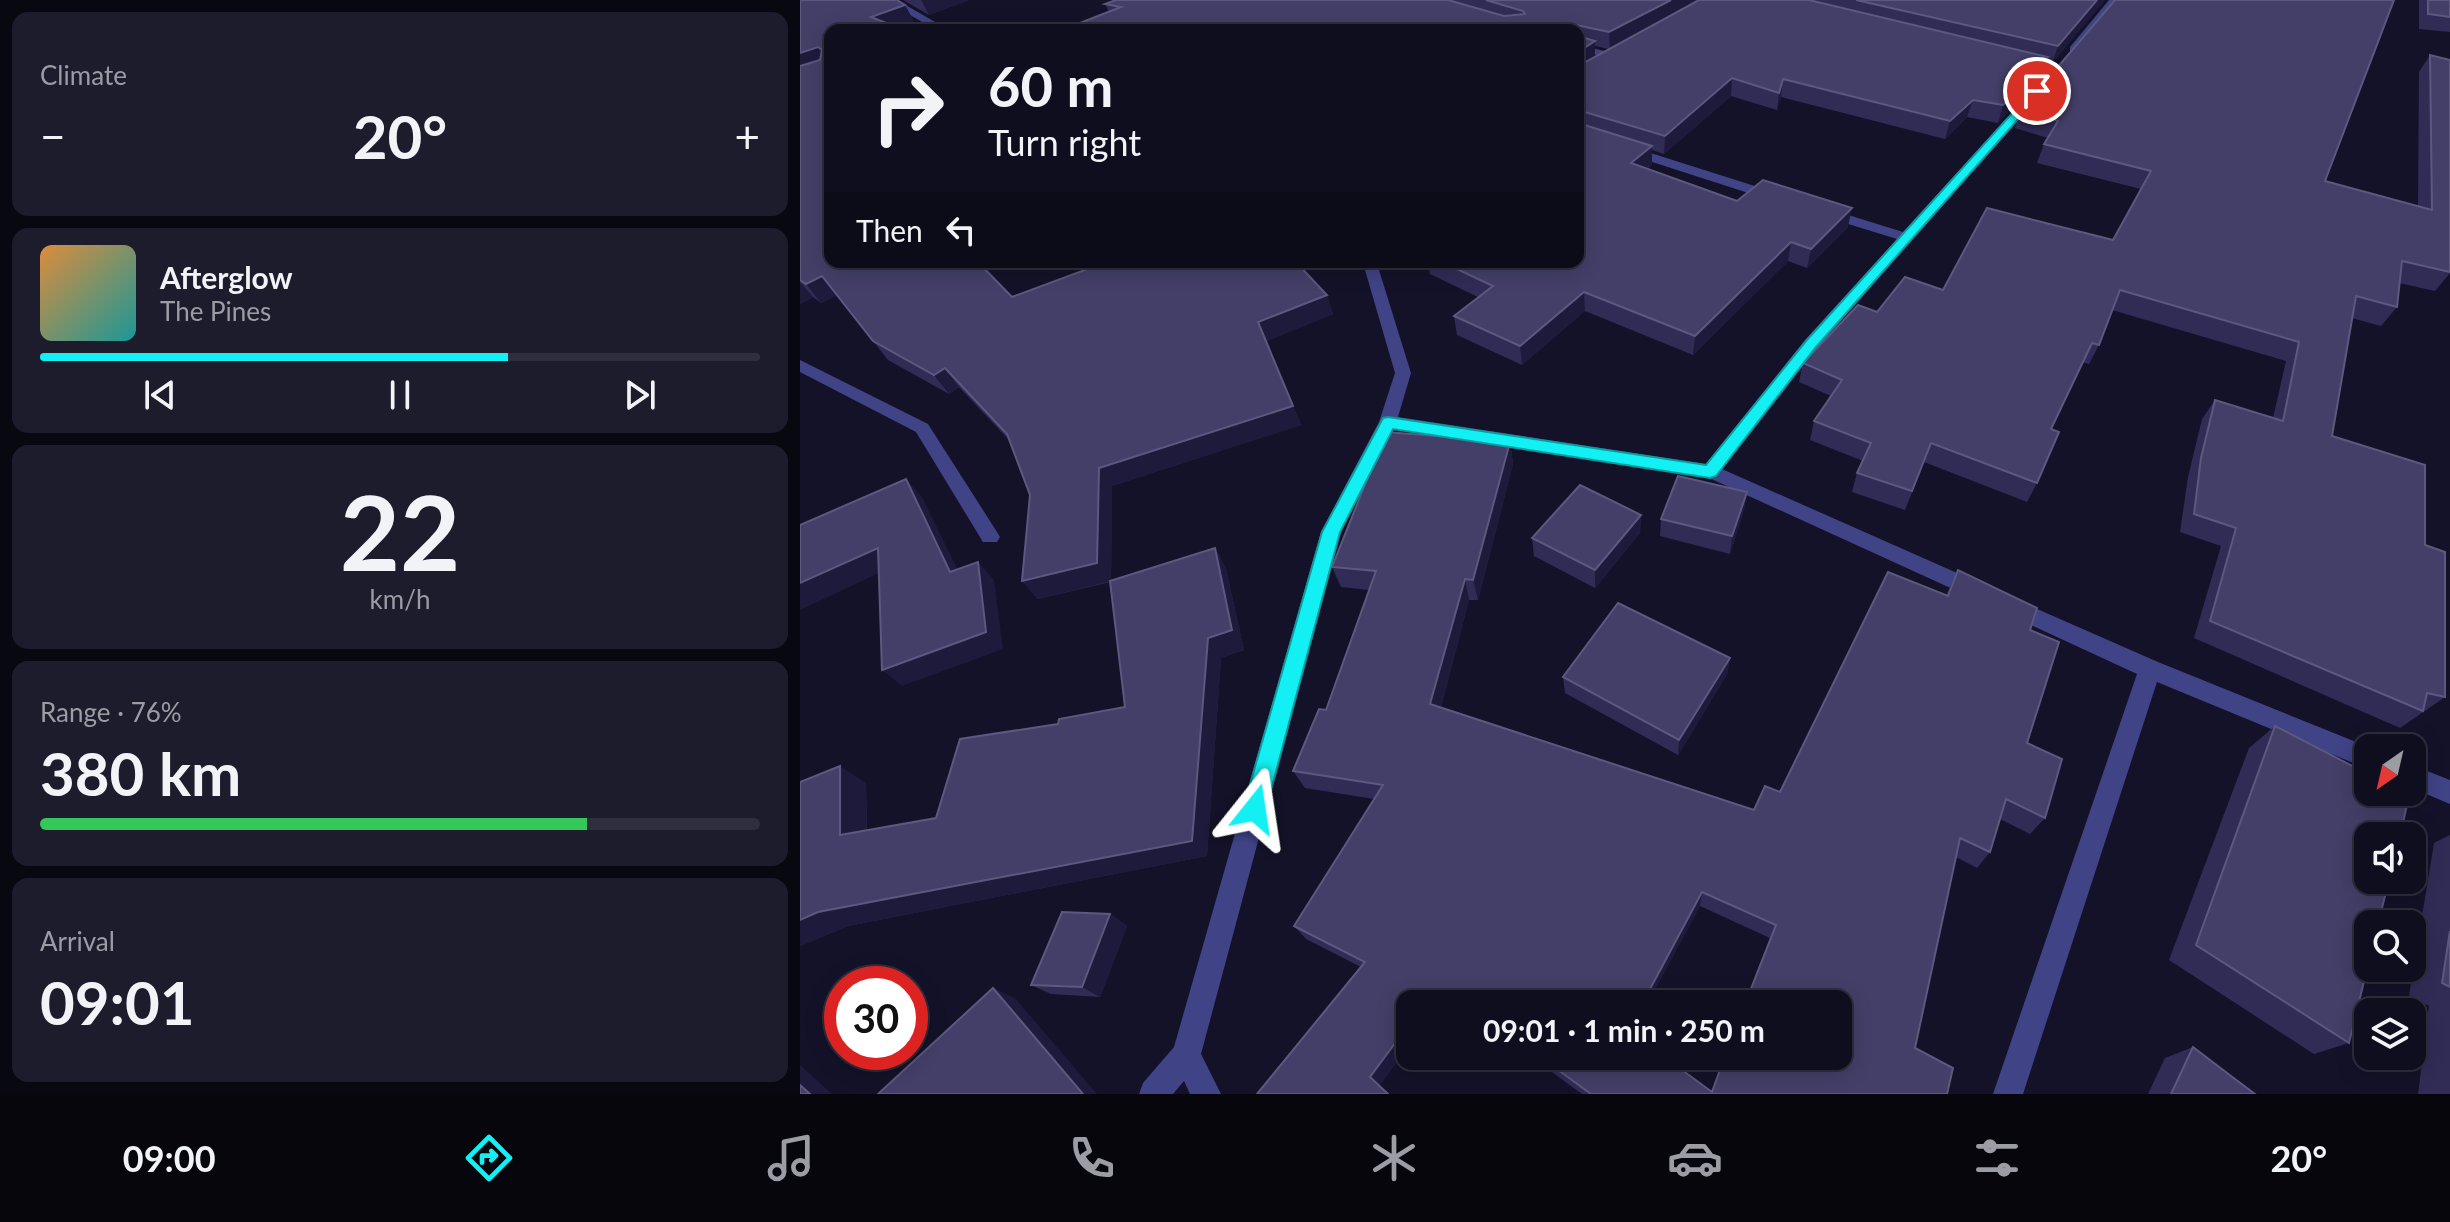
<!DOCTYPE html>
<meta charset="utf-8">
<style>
body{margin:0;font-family:Lato,sans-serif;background:#1d1c2c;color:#f1f3f6;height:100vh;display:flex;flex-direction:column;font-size:30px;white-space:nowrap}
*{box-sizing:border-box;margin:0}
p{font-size:26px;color:#9b9ca4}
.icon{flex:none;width:44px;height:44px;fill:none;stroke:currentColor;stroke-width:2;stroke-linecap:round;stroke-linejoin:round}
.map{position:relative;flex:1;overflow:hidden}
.drawer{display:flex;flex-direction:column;gap:12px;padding:12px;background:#080811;width:800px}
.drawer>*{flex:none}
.guide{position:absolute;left:24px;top:24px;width:760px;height:244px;border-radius:16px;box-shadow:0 4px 20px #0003,0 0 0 2px #2f2e3d;background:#0f0e1f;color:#f1f3f6;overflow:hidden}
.needle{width:52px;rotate:214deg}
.controls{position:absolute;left:1554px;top:734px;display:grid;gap:16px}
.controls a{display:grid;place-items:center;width:72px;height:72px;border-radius:16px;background:#0f0e1f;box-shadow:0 4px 20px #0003,0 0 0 2px #2f2e3d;font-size:40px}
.speed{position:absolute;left:24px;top:966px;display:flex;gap:16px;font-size:40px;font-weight:700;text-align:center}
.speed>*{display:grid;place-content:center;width:104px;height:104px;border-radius:50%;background:#0f0e1f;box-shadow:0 4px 20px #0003,0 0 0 2px #2f2e3d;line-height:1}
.speed .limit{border:12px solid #d22;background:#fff;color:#111}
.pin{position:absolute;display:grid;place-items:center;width:68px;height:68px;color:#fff;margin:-34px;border:4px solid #fff;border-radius:50%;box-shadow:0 2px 8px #0007}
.me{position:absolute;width:88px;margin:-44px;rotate:15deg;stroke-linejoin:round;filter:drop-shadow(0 0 6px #0008)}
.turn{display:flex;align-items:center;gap:28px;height:168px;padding:0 32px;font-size:36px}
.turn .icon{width:104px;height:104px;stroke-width:2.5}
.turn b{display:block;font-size:56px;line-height:68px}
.then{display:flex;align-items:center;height:76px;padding:0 32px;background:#0003;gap:16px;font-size:30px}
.big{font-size:60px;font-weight:700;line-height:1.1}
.drawer .widget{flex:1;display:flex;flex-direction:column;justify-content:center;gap:12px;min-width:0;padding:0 28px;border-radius:16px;background:#1d1c2c}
.drawer .dial{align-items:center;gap:0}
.dial b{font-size:104px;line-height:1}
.song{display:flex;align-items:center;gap:24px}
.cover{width:96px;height:96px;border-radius:12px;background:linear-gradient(135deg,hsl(30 70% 55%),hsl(180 70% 35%))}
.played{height:8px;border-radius:4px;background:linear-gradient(90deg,#12f0f3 65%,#2f2e3d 65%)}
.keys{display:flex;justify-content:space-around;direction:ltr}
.heat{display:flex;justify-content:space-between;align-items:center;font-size:44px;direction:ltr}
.charge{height:12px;border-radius:6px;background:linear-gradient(90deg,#34c759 76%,#2f2e3d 0)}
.trip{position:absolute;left:596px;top:990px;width:456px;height:80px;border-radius:16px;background:#0f0e1f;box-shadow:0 4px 20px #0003,0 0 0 2px #2f2e3d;font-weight:700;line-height:80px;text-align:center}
.tab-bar{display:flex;height:128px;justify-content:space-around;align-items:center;background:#06060c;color:#9b9ca4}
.tab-bar .icon{width:56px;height:56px}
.tab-bar .selected{color:#12f0f3}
.tab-bar b{font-size:36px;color:#f1f3f6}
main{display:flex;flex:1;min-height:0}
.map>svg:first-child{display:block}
</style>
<main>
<section class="drawer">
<div class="widget"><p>Climate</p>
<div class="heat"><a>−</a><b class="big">20°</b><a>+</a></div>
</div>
<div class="widget">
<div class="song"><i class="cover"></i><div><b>Afterglow</b><p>The Pines</p></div></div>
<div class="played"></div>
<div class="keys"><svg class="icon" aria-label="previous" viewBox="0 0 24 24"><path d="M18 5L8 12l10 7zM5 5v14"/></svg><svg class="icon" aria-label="pause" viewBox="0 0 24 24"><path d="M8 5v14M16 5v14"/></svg><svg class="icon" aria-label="next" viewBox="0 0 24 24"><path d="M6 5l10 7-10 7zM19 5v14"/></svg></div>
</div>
<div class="widget dial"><b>22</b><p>km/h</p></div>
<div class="widget"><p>Range · 76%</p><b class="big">380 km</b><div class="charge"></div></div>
<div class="widget"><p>Arrival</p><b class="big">09:01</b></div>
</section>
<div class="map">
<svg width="1650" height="1094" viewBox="0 0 1650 1094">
<rect width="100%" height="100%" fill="#141229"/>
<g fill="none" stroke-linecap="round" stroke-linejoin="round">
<g fill="#404386" fill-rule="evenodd">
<path d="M84 0H97L149 30H136Z"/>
<path d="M1309 0H1319L1278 51H1270V47Z"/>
<path d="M778 44 815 54 817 56 811 59 778 50Z"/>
<path d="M1246 75 1256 77 1017 348 922 469 1182 584 1185 590 1182 596 1175 598 1168 596 907 477 593 429 541 532 401 1054 421 1094H390L384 1081 373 1094H339L343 1083 374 1047 521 532 579 422 595 373 565 270 559 262H574L579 270 611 373 598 417 906 464 1005 340 1097 239 1019 215V209H1029L1103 232Z"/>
<path d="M778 130 983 195 985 198 973 201 778 138Z"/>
<path d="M0 360 128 424 197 532 200 537 197 542H183L116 432 0 372Z"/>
<path d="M1212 598 1358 662 1571 748H1568V769L1357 682 1223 1094H1193L1337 674 1205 613 1201 607 1205 601Z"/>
<path d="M1612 765 1650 780V804L1612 788Z"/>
</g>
</g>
<g fill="#312c56" fill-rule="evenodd">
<path d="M0 0 114 21 98 28 30 262 212 297 289 268 284 262H496L527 295 533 314 466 341 501 425 312 486 311 581 415 548 426 569 444 650 421 658 407 856 48 926 0 946V782L66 783 67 830 136 818 258 724 325 707 310 582 238 599 222 581 230 495 210 441 159 387 149 394 88 360 37 295 21 303 13 297 0 304Z"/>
<path d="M103 0H169L129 15Z"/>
<path d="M316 0H1305L1252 63 1247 61 1242 74 1198 123 1167 117 1145 139 981 97 977 110 931 96 864 154 852 150V164L847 169 937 201 1048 227 1007 268 988 261 893 355 785 311 722 365 657 335 654 316 678 297 630 274 628 262H778V30H262L309 12 305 4ZM795 46 809 49 795 57Z"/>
<path d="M1619 0H1650V32L1619 29Z"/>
<path d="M1630 55 1650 60V273L1635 291 1599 283 1597 307 1581 326 1552 318 1532 436 1625 545 1645 697 1600 728 1394 638 1421 546 1380 532 1388 477 1402 419 1415 400 1473 418 1486 361 1312 310 1299 345 1289 364 1282 362 1251 429 1237 483 1227 502 1124 462 1105 510 1052 492 1057 473 1063 461 1010 440 1014 421 1031 396 999 382 1003 363 1077 312 1143 290 1313 240 1341 189 1237 163 1244 144 1248 138 1215 128 1221 110 1525 181 1618 206 1619 72Z"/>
<path d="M710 442 713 464 678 600H669L641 707 954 810 980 792 1146 595 1158 570 1230 630 1227 743 1245 818 1230 834 1200 819 1190 852 1177 868 1156 857 1115 1048 1147 1094H782L730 1056H863L911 1092 925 1056H1038V1004H945L970 938 900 906 847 1004H610L580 1085 457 1094 561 967 506 939 494 926 574 799 505 788 493 771 526 710 569 590 541 587 532 567Z"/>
<path d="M947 492 944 510 930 554 860 536 861 519Z"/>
<path d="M841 515 840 533 795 588 734 556 732 538Z"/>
<path d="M930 658 927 674 878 755 765 693 763 677Z"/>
<path d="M1475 726 1549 1043 1514 1054 1369 960 1449 748Z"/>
<path d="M1650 835V1094H1618L1629 1006 1609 995 1634 843Z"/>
<path d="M310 914 327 926 300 997 251 994 231 985Z"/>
<path d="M1393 1047 1455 1094H1348L1365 1058Z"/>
</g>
<g fill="#1e1a3c">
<path d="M121 0H169L129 15Z"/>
<path d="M871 0H902L810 49 809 32Z"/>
<path d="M1297 0H1305L1252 63 1258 46Z"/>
<path d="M105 5 114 21 91 30 71 17Z"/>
<path d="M795 41V58L778 69V52Z"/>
<path d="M18 47 29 64 0 74V53Z"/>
<path d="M1248 57 1242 74 1198 123 1203 105Z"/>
<path d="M932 78 931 96 864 154 865 136Z"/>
<path d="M983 79 981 97 977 110 979 93Z"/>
<path d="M1173 100 1167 117 1145 139 1150 121Z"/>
<path d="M852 146V164L831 181V163Z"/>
<path d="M1052 208 1048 227 1007 268 1011 249Z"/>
<path d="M991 242 988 261 893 355 895 336Z"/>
<path d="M22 276 38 295 21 303 6 284Z"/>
<path d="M0 282 13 297 0 304Z"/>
<path d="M784 292 785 311 722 365 720 346Z"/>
<path d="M527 295 533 314 465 342 458 322Z"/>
<path d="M145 368 159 387 149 394 134 375Z"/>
<path d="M493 406 501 425 312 486 311 581 238 599 222 581 299 468Z"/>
<path d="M710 442 713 464 678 600 673 580Z"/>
<path d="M106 479 122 497 167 589 150 572Z"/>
<path d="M947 492 944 510 930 554 932 536Z"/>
<path d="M841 515 840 533 795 588V570Z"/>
<path d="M78 548 96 565 0 610V583Z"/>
<path d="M415 548 426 569 444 650 421 658 407 856 48 926 0 946V920L18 912 392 841Z"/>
<path d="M178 562 194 580 203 649 102 686 82 670Z"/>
<path d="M665 579 669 600 637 722 630 704Z"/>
<path d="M930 658 927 674 878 755 879 740Z"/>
<path d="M40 766 66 783 67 851 40 835Z"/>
<path d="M902 892 900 906 847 1004H842Z"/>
<path d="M310 914 327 926 300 997 282 987Z"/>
<path d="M193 988 215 998 297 1094H283Z"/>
<path d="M631 995 638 1004H624Z"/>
<path d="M610 1023V1045L580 1085 590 1094H588L570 1077Z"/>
<path d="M0 1065 32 1094H10L0 1085Z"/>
</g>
<g fill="#433f68" stroke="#5c587f" stroke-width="2">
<path d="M0 0H97L105 5 71 17 104 30H30V262H178L212 297 293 267 289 262H496L527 295 458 322 493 406 299 468 297 563 222 581 230 495 207 434 145 368 134 375 73 341 22 276 6 284 0 280V66L20 60 22 50 18 47 0 53Z"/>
<path d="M316 0H648L704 16 725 14 723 11 686 0H871L809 32 776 25 775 30H262L321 7 305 4Z"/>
<path d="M899 0H1009L1248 57 1203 105 1173 100 1150 121 983 79 979 93 932 78 865 136 778 110V66Z"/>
<path d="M1056 0H1297L1258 46Z"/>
<path d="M1315 0H1594L1525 181 1632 210 1630 55 1650 60V272L1602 261 1597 307 1556 296 1532 436 1625 465V545L1645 552V697L1627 693 1623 711 1410 621 1436 528 1394 514 1401 458 1415 400 1483 421 1499 342 1320 290 1299 345 1292 343 1251 429 1259 432 1237 483 1131 443 1112 491 1057 473 1071 443 1014 421 1042 380 1003 363 1058 305 1077 312 1105 277 1143 290 1187 208 1313 240 1351 171 1244 144 1258 121 1221 110Z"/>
<path d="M1628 0H1650V17L1628 14Z"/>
<path d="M778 36 795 41 778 52Z"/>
<path d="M778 123 852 146 831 163 937 201 963 180 1052 208 1011 249 991 242 895 336 784 292 720 346 654 316 693 286 642 262H778Z"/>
<path d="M586 432 710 442 673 580 665 579 630 704 954 810 965 786 980 792 1088 572 1148 596 1158 570 1237 608 1230 630 1259 642 1227 743 1262 759 1245 818 1206 799 1190 852 1160 838 1115 1048 1153 1068 1147 1094H791L739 1056H863L912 1092 925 1056H1038V1004H945L976 925 902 892 842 1004H648L631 995 624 1004H610V1023L570 1077 588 1094H457L565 962 494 926 583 785 493 771 519 709 526 710 576 571 532 567Z"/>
<path d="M878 476 947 492 932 536 861 519Z"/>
<path d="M106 479 150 572 178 562 186 632 82 670 78 548 0 583V525Z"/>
<path d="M780 485 841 515 795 570 732 538Z"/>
<path d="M415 548 432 630 408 638 392 841 18 912 0 920V782L40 766V835L136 818 160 739 258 724 259 719 325 707 310 581Z"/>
<path d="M818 603 930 658 879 740 763 677Z"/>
<path d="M1475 726 1568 774V792H1602L1609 796 1600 836H1568V880H1589L1578 924H1568V965L1549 1043 1396 945Z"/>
<path d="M262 912 310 914 282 987 231 985Z"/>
<path d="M1650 931V987L1642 983Z"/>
<path d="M193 988 283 1094H78Z"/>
<path d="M1393 1047 1431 1076 1455 1094H1371Z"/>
<path d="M0 1085 10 1094H0Z"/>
</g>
<path fill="#12f0f3" stroke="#0c9c9e" stroke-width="2" d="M1234 89 1243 91 1016 347 916 476 910 478 593 429 540 532 466 809 463 817 455 820 447 817 443 809 522 532 583 418 588 417 906 465 1006 341Z"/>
</svg>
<div class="controls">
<a><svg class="needle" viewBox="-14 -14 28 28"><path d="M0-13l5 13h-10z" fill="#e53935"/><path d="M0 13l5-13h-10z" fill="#9b9ca4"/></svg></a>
<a><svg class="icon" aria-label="sound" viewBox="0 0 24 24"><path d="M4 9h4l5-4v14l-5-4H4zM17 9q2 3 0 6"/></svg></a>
<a><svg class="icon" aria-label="search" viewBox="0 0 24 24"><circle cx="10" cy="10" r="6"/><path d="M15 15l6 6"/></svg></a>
<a><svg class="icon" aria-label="layers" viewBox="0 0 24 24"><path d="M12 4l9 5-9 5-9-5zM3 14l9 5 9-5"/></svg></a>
</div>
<div class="speed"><div class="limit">30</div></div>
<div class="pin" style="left:1237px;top:91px;background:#d93025"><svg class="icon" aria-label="arrive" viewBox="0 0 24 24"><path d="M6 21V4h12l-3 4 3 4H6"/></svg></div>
<svg class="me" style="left:455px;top:809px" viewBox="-20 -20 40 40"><path d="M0-17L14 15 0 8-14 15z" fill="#12f0f3" stroke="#fff" stroke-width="4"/></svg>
<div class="trip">09:01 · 1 min · 250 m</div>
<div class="guide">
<div class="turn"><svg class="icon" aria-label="right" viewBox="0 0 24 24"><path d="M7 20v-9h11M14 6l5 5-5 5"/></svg><div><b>60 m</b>Turn right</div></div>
<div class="then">Then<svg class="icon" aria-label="left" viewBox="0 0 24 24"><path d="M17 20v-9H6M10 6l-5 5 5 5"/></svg></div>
</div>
</div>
</main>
<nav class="tab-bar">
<b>09:00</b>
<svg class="icon selected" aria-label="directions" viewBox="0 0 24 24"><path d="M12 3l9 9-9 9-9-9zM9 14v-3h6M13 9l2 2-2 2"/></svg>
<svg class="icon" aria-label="music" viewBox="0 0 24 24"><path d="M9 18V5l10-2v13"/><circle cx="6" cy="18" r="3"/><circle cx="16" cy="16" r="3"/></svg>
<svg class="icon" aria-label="phone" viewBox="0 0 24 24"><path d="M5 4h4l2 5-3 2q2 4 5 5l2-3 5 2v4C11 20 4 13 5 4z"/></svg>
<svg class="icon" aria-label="climate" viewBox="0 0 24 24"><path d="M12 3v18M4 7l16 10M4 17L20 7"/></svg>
<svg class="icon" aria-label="car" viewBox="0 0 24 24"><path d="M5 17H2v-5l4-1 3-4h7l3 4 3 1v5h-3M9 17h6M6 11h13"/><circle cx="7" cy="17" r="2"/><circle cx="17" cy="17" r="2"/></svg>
<svg class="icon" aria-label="filters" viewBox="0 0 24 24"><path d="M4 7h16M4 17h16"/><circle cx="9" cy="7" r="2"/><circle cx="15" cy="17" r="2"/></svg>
<b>20°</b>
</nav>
